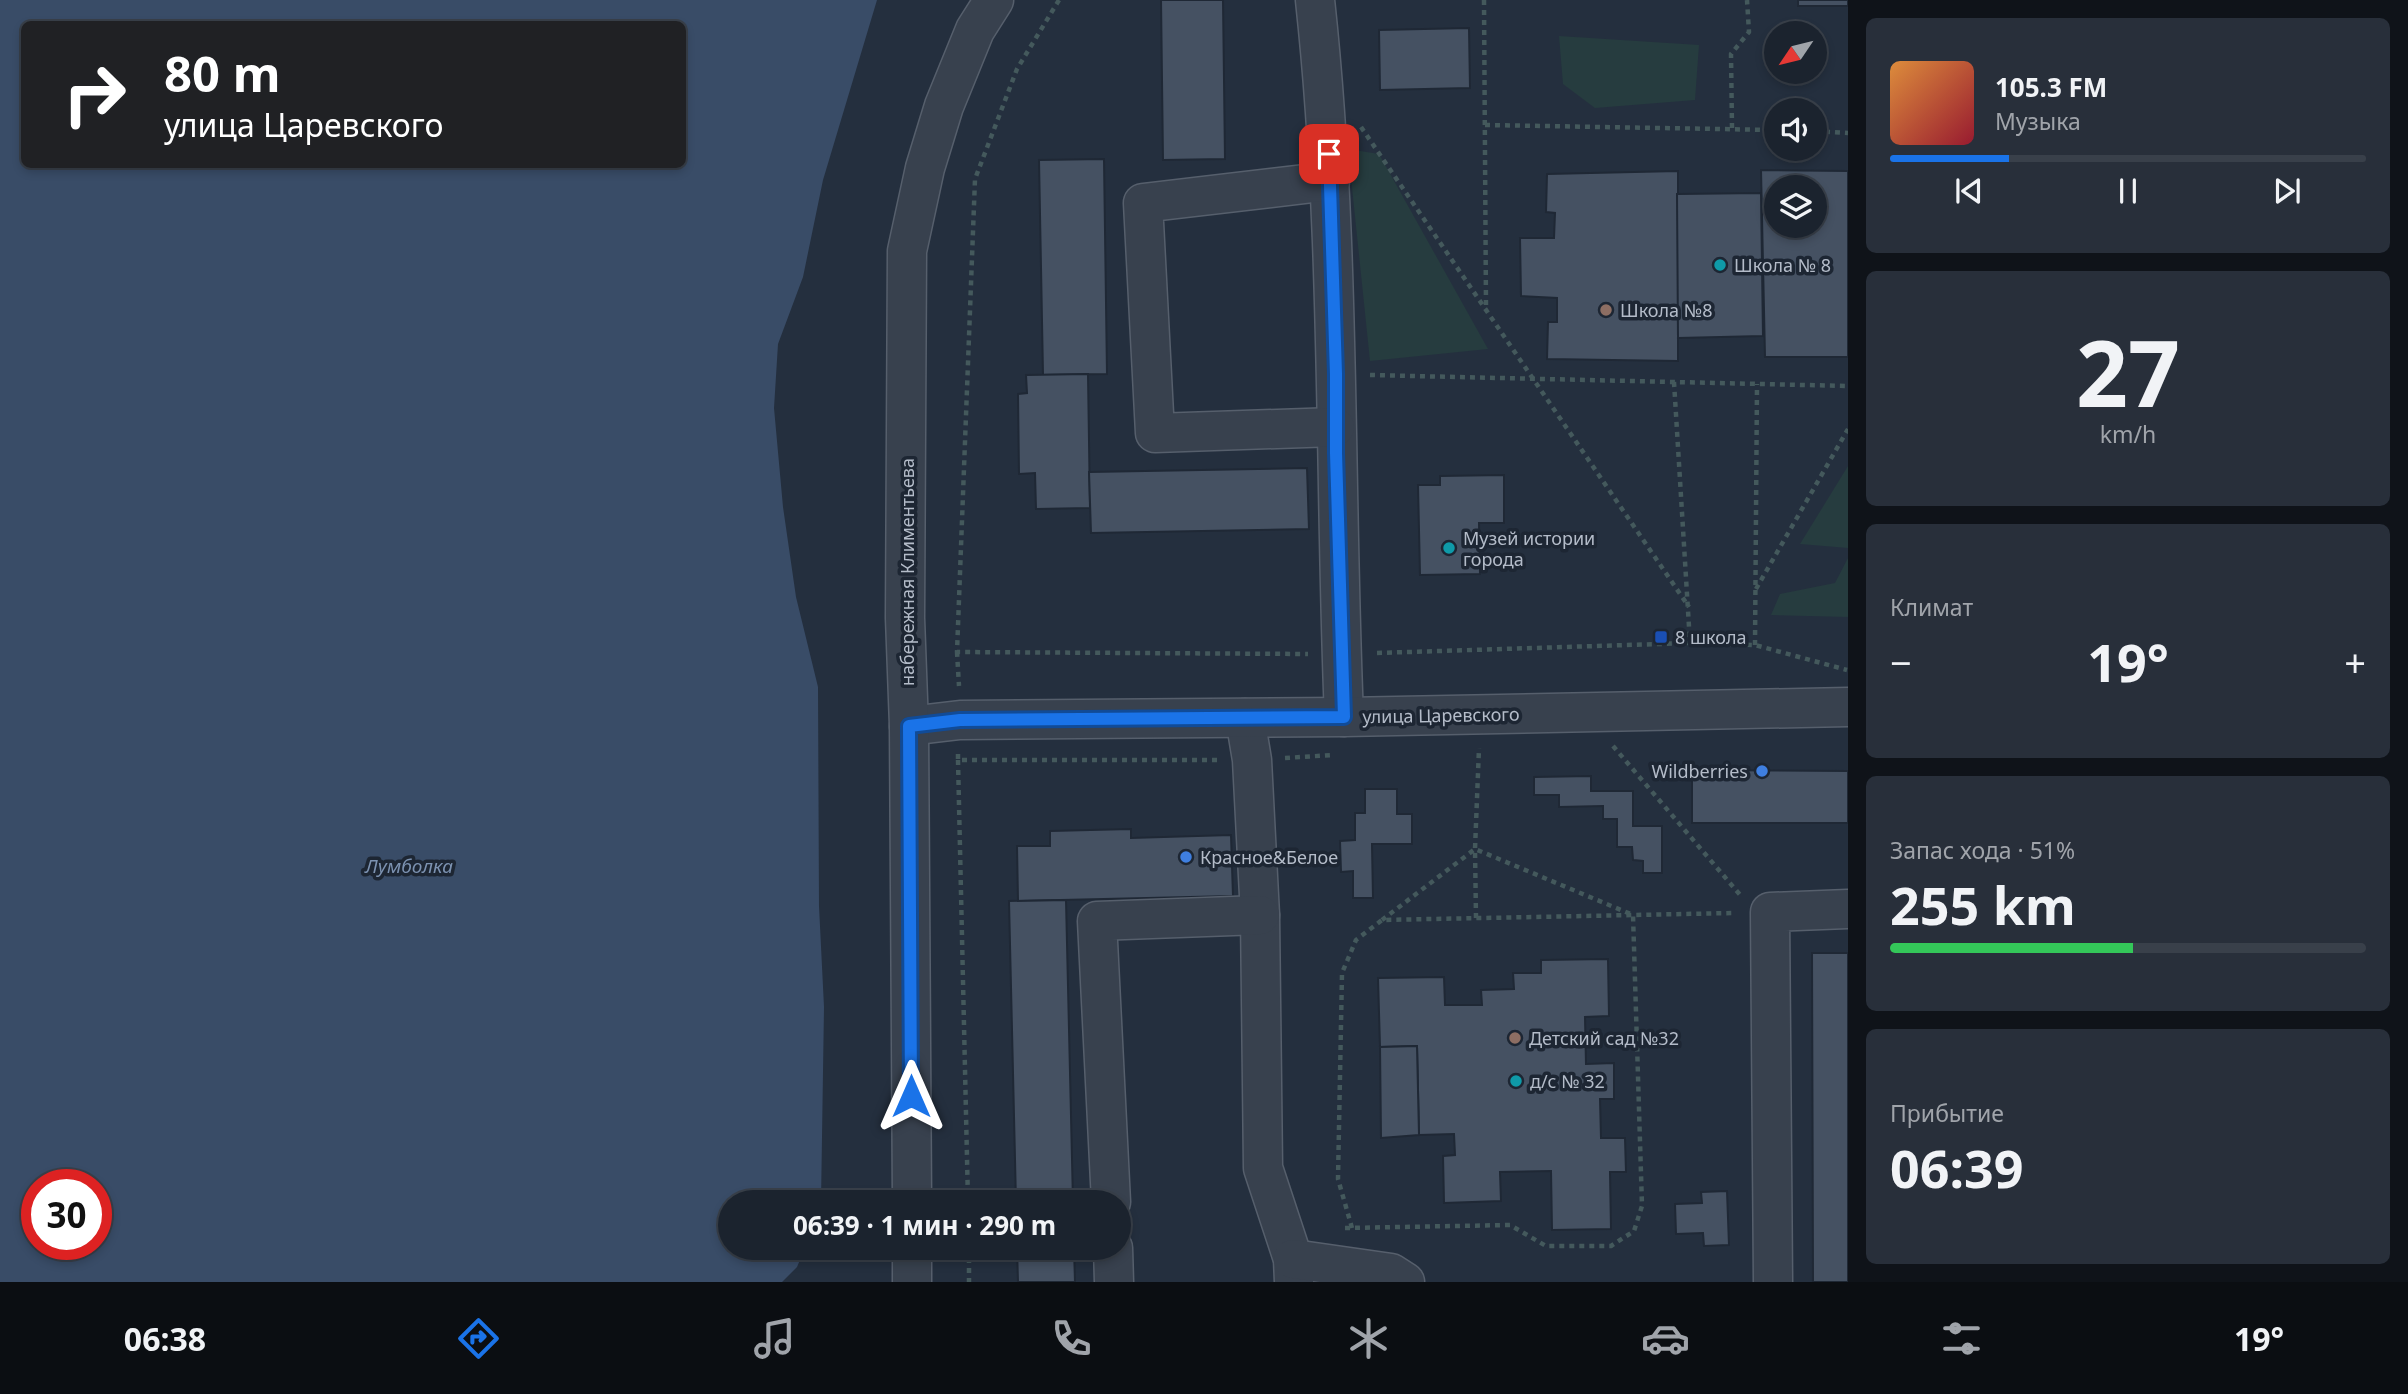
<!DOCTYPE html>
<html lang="ru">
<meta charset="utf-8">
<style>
body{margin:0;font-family:"Noto Sans",sans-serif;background:#282f3a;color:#f1f3f6;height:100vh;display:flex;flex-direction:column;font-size:26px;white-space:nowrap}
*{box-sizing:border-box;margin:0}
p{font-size:23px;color:#a0a4aa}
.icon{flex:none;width:38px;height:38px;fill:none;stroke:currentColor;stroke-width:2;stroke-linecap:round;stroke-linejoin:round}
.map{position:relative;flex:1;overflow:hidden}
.details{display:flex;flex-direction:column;gap:18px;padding:18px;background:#0f1319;width:560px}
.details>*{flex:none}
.guide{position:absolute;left:21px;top:21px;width:665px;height:147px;border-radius:10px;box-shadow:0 4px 10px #0003,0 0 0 2px #39404a;background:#202124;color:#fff;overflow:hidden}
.needle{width:46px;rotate:235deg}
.fabs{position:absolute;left:1764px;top:21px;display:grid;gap:14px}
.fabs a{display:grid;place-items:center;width:63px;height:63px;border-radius:50%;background:#1b232e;box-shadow:0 4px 10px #0003,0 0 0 2px #39404a;font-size:35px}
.speed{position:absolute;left:21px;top:1169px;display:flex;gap:14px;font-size:35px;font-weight:700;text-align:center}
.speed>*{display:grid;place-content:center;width:91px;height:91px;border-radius:50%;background:#1b232e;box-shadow:0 4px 10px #0003,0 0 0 2px #39404a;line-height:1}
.speed .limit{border:10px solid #d22;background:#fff;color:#111}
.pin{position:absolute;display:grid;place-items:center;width:60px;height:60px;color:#fff;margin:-30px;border-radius:14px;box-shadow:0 4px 10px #0006}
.me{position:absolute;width:77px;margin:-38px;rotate:0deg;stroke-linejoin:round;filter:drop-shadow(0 0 5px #0008)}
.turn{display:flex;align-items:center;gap:24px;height:147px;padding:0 28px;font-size:32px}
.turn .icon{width:91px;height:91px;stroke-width:2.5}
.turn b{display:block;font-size:49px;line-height:60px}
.big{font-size:52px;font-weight:700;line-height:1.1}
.details .widget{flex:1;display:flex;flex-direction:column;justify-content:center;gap:10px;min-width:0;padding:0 24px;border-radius:10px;background:#282f3a}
.details .dial{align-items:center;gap:0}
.dial b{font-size:91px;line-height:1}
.song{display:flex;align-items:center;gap:21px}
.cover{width:84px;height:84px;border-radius:10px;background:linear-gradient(135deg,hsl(30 70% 55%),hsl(350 70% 35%))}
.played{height:7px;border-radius:4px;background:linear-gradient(90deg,#1a73e8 25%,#39404a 25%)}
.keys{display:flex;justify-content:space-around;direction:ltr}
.heat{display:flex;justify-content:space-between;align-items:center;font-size:38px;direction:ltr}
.charge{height:10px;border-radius:5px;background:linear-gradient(90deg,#34c759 51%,#39404a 0)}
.trip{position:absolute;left:718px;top:1190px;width:413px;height:70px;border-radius:35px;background:#1b232e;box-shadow:0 4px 10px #0003,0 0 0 2px #39404a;font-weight:700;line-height:70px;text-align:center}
.tab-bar{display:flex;height:112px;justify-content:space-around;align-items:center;background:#0b0e12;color:#a0a4aa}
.tab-bar .icon{width:49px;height:49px}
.tab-bar .on{color:#1a73e8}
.tab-bar b{font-size:32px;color:#f1f3f6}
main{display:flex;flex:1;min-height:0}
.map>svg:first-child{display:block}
</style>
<main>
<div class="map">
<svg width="1848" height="1282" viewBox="0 0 1848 1282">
<rect width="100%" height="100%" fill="#242f3e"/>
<g fill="#263c3f">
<path d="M1559 36 1699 45 1695 100 1595 108 1563 84Z"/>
<path d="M1348 149 1379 154 1488 349 1370 361Z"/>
<path d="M1848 466V548L1800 544Z"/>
<path d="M1848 558V617L1771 615 1780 594 1835 583Z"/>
</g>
<path fill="#394c67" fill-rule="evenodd" d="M0 0H877L823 180 803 277 778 344 774 408 783 507 796 597 818 687 819 906 824 1007 821 1202H730V1248H805L797 1267 782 1282H0ZM24 24H682V164H24ZM37 1185H96V1244H37Z"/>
<g fill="#455162" stroke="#1f2835" stroke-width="2" fill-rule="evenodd">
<path d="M1161 0H1223L1225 159 1163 160Z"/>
<rect x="1798" y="0" width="50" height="6"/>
<path d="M1469 28 1470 88 1380 90 1379 30Z"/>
<path d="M1104 159 1107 374 1043 375 1039 160Z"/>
<path d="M1761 170 1848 171V357H1765ZM1776 187H1815V226H1776Z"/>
<path d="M1678 171V361L1547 359 1548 322H1557V298L1521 296 1520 238H1554L1555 213 1546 212 1547 174Z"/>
<path d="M1761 193 1763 336 1678 338 1677 194Z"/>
<path d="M1088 374 1090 508 1036 509 1035 473 1019 474 1018 394 1027 393 1026 375Z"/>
<path d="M1307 468 1309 529 1091 533 1089 472Z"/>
<path d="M1504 475V523H1479L1480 574 1420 575 1418 485H1440V476Z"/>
<path d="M1692 770 1848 771V823H1692Z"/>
<path d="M1591 776V791H1633V826H1662V873H1643V861L1633 860 1632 847H1617V819H1603V806L1559 807V795H1534V777Z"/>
<path d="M1365 789H1397V814H1412V844H1372L1373 898H1353V871L1341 872 1340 841 1355 840V813H1365Z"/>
<path d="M1131 829V838L1231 835 1233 896 1018 901 1017 846H1050V831Z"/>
<path d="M1066 900 1073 1202H1016L1009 901Z"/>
<path d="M1812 953H1848V1282H1813Z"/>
<path d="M1608 959 1609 1016 1585 1017 1586 1064 1614 1063V1099H1600L1601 1138H1625L1626 1172H1610L1611 1229 1552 1230 1551 1171 1500 1172 1501 1201 1444 1203 1443 1156 1455 1155 1454 1134 1419 1135 1417 1046 1380 1047 1378 978 1444 977 1445 1005H1482L1481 990 1514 989 1513 973H1541V960Z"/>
<path d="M1417 1046 1419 1135 1381 1138 1380 1047Z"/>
<path d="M1727 1191 1729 1245 1704 1246 1703 1233 1676 1234 1675 1204 1702 1203 1701 1192Z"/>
<path d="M1017 1248H1074L1075 1282H1018Z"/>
</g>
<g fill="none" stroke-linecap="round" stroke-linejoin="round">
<g stroke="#565f6c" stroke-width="41">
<g id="minor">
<path d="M1315 0C1341 238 1334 478 1344 717"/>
<path d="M1330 181 1143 203 1155 433 1335 427"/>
<path d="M1245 718 1252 760 1260 915 1263 1168 1293 1259 1294 1282"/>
<path d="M909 726 960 720 1344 717 1848 707"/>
<path d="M912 1202 909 726 905 618 907 251 925 168 944 106 975 30 994 0"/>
<path d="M1111 1202 1097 921 1260 915"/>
<path d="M912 1248V1282"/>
<path d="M1113 1248 1114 1282"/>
<path d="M1293 1259 1391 1273 1405 1282"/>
<path d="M1773 1282 1770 912 1848 909"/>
</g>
</g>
<g stroke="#44595c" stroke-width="4.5" stroke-dasharray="5 5" stroke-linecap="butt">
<path d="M1059 0 1017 69 975 179 957 652 1308 654"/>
<path d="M1484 0 1486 308"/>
<path d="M1485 125 1776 130"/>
<path d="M1361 127 1689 607"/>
<path d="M1732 128 1731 54 1749 32 1747 0"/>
<path d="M1815 131 1848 133"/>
<path d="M1370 375 1848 386"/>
<path d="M1674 382 1690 643"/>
<path d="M1756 589 1848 429"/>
<path d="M1755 645 1757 384"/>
<path d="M957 652 959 686"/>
<path d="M1377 653 1690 643 1755 645 1847 670"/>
<path d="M1613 746 1741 896"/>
<path d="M958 754V760H1217"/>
<path d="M1285 758 1333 755"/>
<path d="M958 760 968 1202"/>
<path d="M1476 918 1475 849 1479 748"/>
<path d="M1345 1228 1510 1225 1546 1246H1611L1634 1231 1642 1206 1633 915 1475 849 1382 920"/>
<path d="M1352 1228 1338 1179 1342 973 1356 940 1382 920 1734 913"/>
<path d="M969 1248V1282"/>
</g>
<use href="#minor" stroke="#38414e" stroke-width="38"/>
</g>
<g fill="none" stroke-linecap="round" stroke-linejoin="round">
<g stroke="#114b97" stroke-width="18">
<path id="route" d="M911 1096 909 726 960 720 1344 717 1336 453V374L1329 154"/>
</g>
<use href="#route" stroke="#1a73e8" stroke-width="12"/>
</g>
<g fill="#0f9aa8" stroke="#1d2633" stroke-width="2.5">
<circle cx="1720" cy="265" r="7"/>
<circle cx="1449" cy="548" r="7"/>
<circle cx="1516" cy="1081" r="7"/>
</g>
<g fill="#8d6e63" stroke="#1d2633" stroke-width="2.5">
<circle cx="1606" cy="310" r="7"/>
<circle cx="1515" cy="1038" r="7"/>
</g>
<rect fill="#1a4fb4" stroke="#1d2633" stroke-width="2.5" x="1654" y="630" width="14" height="14" rx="3.5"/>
<g fill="#3f7fe0" stroke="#1d2633" stroke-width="2.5">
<circle cx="1762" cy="771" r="7"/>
<circle cx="1186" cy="857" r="7"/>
</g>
<g text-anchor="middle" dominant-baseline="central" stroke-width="7" stroke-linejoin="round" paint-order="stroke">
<g font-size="18" fill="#b4bcc9" stroke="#1d2633" text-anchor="start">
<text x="1734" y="265">Школа № 8</text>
<text x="1620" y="310">Школа №8</text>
<text x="1463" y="538">Музей истории<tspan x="1463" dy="21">города</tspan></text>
<text x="1675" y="637">8 школа</text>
<text x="1748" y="771" text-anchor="end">Wildberries</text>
<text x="1200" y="857">Красное&amp;Белое</text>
<text x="1529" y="1038">Детский сад №32</text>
<text x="1530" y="1081">д/с № 32</text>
</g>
<g font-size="18" fill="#b4bcc9" stroke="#1d2633">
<text transform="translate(907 572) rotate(-90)">набережная Климентьева</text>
<text transform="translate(1441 715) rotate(-1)">улица Царевского</text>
</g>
<g font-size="19" font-style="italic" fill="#7c92b1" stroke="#1d2633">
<text x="409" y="866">Лумболка</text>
</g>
</g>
</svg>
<div class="fabs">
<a><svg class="needle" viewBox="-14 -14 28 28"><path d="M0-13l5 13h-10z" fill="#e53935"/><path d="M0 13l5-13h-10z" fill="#a0a4aa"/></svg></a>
<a><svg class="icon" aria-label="sound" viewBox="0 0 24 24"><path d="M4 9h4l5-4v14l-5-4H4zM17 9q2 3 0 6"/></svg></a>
<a><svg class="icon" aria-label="layers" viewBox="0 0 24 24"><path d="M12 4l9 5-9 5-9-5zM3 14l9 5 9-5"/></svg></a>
</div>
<div class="speed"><div class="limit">30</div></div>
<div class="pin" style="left:1329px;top:154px;background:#d93025"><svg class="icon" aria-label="arrive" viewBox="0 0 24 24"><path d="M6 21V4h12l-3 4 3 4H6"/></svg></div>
<svg class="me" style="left:911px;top:1096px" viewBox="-20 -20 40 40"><path d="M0-17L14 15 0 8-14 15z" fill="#1a73e8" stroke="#fff" stroke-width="4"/></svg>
<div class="trip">06:39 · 1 мин · 290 m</div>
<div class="guide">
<div class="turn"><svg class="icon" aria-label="right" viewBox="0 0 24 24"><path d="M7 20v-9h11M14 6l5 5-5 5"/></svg><div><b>80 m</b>улица Царевского</div></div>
</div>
</div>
<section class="details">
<div class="widget">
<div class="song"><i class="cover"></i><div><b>105.3 FM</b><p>Музыка</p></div></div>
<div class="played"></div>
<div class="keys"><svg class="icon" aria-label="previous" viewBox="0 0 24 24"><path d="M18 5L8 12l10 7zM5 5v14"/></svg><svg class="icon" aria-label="pause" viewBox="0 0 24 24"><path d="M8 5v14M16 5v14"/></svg><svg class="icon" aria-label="next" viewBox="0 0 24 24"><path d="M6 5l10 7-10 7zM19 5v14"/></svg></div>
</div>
<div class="widget dial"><b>27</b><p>km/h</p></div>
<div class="widget"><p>Климат</p>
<div class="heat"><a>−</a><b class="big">19°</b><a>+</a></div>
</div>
<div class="widget"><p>Запас хода · 51%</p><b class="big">255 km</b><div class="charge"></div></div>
<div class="widget"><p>Прибытие</p><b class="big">06:39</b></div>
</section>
</main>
<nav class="tab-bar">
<b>06:38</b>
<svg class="icon on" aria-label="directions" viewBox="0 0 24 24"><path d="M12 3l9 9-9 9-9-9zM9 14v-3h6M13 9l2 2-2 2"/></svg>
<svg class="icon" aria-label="music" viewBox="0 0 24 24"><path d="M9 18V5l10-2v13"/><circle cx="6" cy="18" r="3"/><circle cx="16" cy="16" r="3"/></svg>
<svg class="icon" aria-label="phone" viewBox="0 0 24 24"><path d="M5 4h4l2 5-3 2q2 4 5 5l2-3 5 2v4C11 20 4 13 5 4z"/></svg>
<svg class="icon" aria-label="climate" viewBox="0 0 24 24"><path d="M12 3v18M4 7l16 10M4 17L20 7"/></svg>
<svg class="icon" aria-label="car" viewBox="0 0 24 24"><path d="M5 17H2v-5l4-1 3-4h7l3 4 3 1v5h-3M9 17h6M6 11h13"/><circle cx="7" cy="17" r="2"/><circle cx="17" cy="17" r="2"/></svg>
<svg class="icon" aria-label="filters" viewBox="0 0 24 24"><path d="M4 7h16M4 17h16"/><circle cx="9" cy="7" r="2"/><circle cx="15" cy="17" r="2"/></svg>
<b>19°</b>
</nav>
